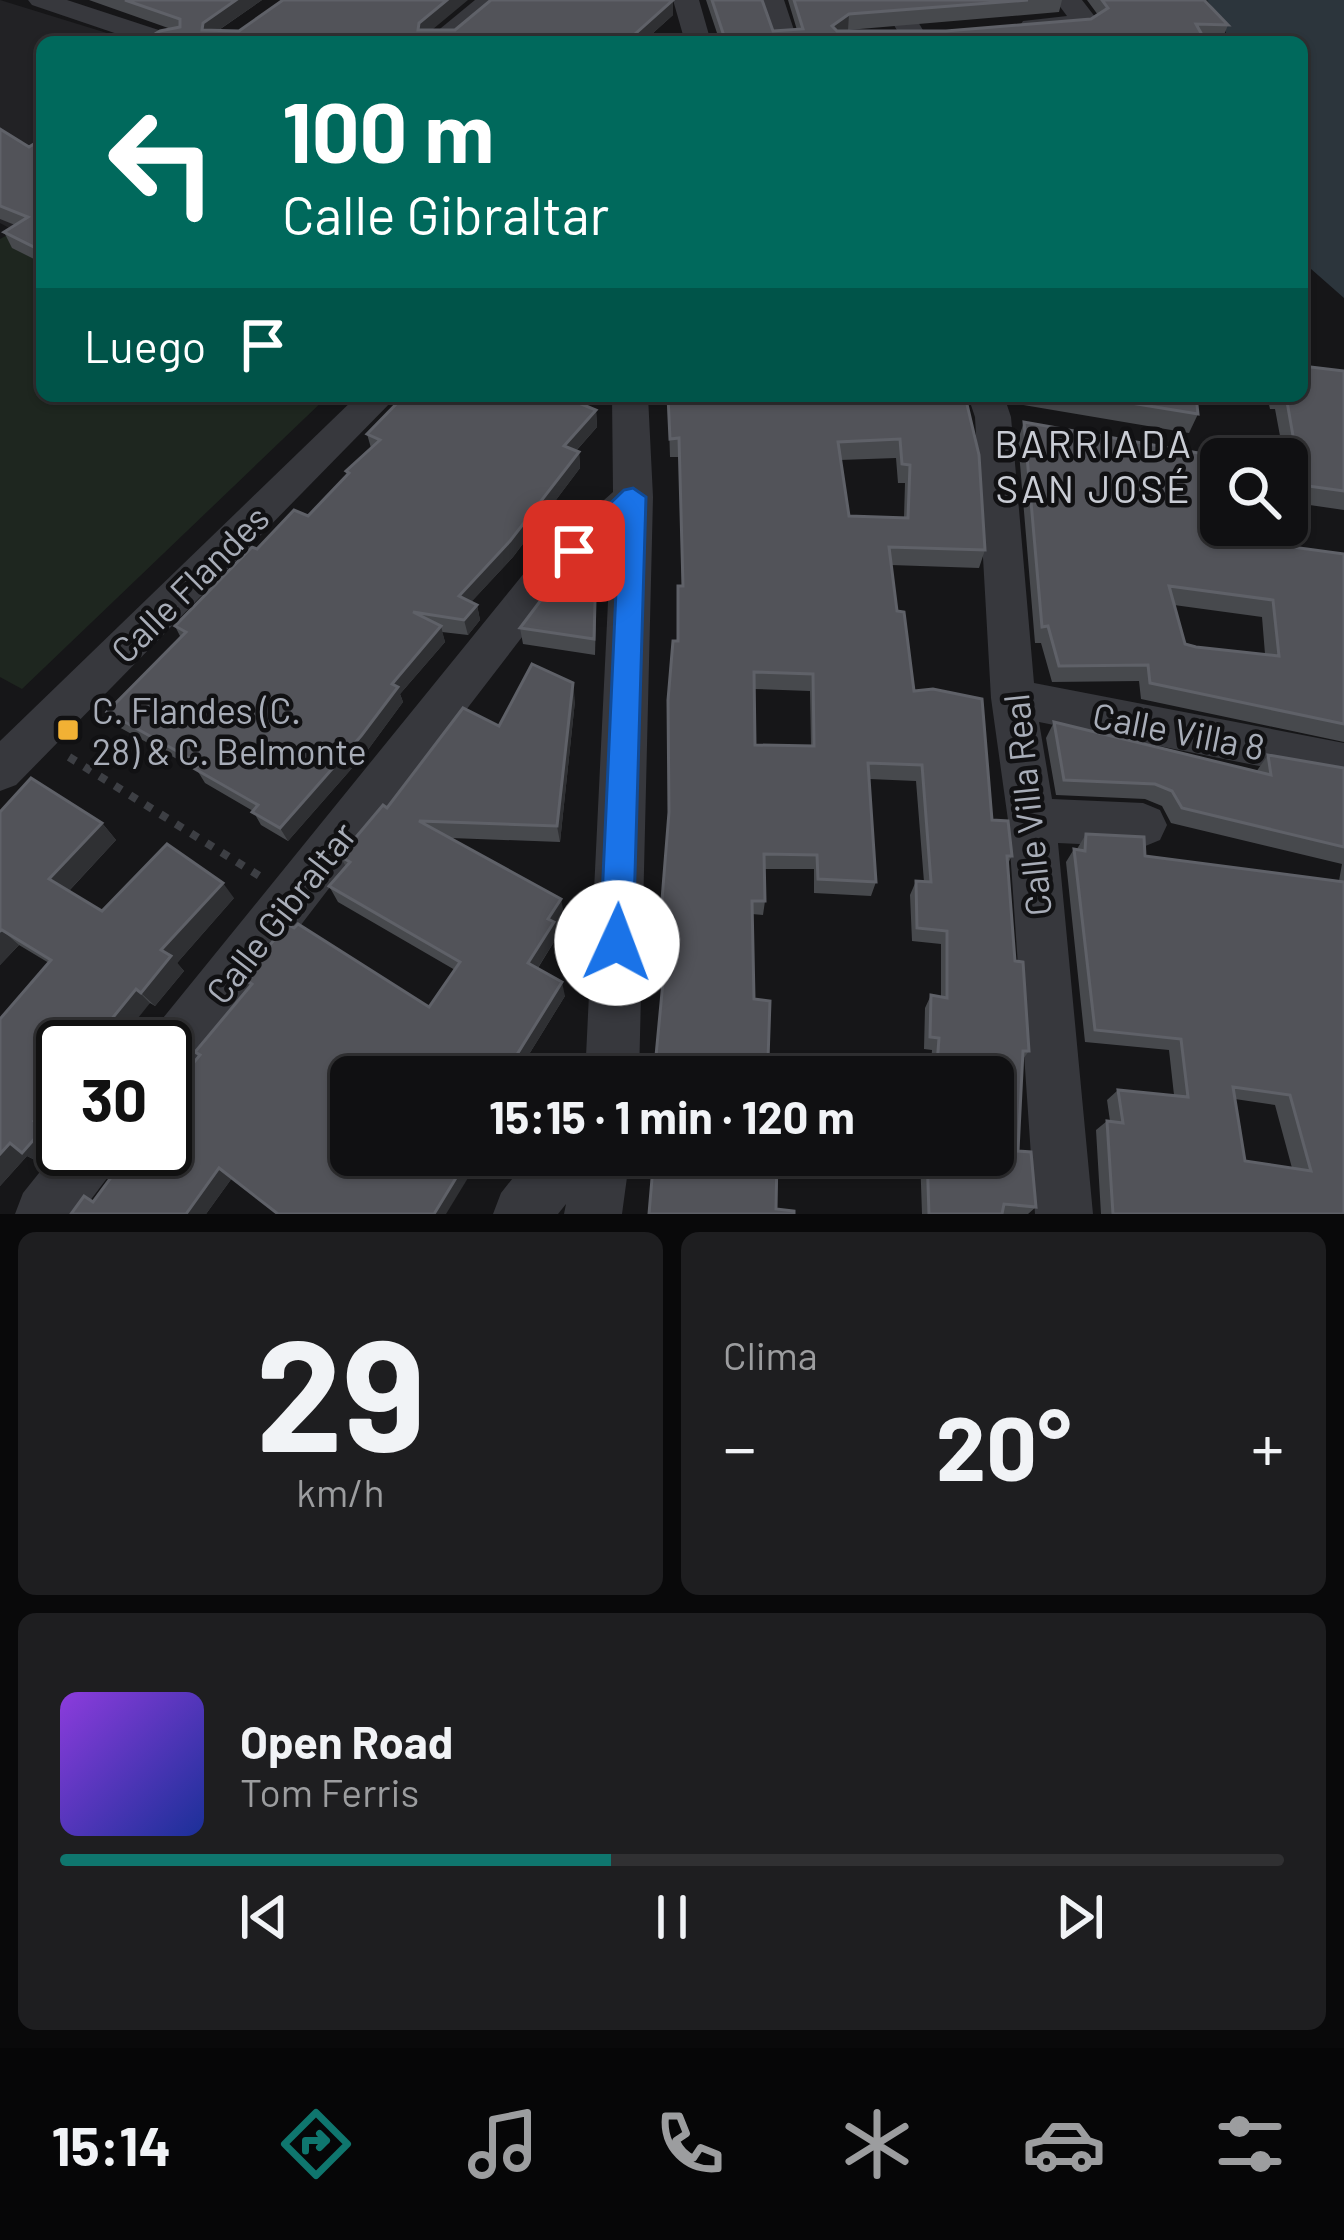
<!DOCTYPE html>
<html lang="es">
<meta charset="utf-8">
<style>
body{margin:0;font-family:Barlow,sans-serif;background:#1e1e20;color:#f1f3f6;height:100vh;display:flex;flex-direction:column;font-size:45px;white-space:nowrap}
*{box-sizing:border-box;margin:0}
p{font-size:39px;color:#9c9d9f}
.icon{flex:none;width:66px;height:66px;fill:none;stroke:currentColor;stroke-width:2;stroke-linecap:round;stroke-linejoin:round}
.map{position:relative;height:1214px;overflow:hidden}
.panel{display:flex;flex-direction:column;gap:18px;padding:18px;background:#09090a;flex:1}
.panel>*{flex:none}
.top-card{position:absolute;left:36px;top:36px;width:1272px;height:366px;border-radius:18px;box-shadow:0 3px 9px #0004,0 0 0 3px #303032;background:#00695c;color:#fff;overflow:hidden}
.fabs{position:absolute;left:1200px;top:438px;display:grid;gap:24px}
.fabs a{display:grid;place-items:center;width:108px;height:108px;border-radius:18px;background:#101012;box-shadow:0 3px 9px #0004,0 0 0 3px #303032;font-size:60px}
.speed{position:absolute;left:36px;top:1020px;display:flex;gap:24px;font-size:60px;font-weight:700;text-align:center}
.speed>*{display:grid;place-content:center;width:156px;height:156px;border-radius:50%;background:#101012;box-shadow:0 3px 9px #0004,0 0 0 3px #303032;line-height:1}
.speed .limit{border:6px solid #111;border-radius:18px;background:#fff;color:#111}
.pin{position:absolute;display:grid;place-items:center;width:102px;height:102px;color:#fff;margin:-51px;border-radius:24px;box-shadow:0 6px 18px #0006}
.me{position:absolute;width:132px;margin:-66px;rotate:2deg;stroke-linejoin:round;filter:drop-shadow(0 0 9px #0008)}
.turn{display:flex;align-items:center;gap:42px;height:252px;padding:0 48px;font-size:54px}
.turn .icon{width:156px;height:156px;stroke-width:2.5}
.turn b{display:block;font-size:84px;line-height:102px}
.then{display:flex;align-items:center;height:114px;padding:0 48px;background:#0003;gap:24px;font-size:45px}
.big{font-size:90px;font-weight:700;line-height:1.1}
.panel .card{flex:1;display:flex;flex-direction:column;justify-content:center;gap:18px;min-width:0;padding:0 42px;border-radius:18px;background:#1e1e20}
.panel .dial{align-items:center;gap:0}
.dial b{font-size:156px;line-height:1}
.song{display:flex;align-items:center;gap:36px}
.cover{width:144px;height:144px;border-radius:18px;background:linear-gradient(135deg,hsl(270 70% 55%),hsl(230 70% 35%))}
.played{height:12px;border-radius:6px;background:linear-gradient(90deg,#0f766e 45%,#303032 45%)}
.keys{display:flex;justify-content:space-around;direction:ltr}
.heat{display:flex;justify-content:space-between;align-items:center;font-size:66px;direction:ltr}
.panel .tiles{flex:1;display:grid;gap:18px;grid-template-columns:1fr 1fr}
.card:last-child{grid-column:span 2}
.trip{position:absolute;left:330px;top:1056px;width:684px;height:120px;border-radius:18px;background:#101012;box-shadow:0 3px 9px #0004,0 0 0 3px #303032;font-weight:700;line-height:120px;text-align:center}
.tab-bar{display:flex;height:192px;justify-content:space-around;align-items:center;background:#060607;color:#9c9d9f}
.tab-bar .icon{width:84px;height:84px}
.tab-bar .active{color:#0f766e}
.tab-bar b{font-size:54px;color:#f1f3f6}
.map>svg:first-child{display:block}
</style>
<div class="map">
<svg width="1344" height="1214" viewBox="0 0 1344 1214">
<rect width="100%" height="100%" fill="#161618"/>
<path fill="#222225" d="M0 0 136 42H42V216L13 230 0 223Z"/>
<path fill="#1e261f" d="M42 216V396H328L22 689 0 677V239Z"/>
<path fill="#2c353c" d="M1207 0H1344V298L1302 261V42H1228L1224 24Z"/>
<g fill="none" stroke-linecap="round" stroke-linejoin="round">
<path stroke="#3d3f44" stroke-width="8" stroke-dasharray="8 10" stroke-linecap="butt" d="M69 757 261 877"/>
<g fill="#37383d" fill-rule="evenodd">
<path d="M28 0H67L177 36 181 42H141L32 5Z"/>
<path d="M475 0H504L454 42H424Z"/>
<path d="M673 0H699L711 42H685Z"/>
<path d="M758 0H784L798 42H772Z"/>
<path d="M879 0H905L930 42H904Z"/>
<path d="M1055 0H1082L1099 22 1086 30 1023 33 1019 27 1023 21 1067 16Z"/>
<path d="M357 396H397L16 785 0 791V741Z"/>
<path d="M612 396H648L653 497 639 1077H585L611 540 559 589 184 1077 165 1085V1047H142L146 1039 529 567 613 492Z"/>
<path d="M968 396H1004L1011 417 1034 683 1344 743V783L1039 722 1052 799 1143 803 1160 810 1167 825 1160 840 1143 847 1058 843 1093 1214H1035L1008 820 991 698 975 417Z"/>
<path d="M63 1143V1149H122L114 1169 80 1214H15L23 1193Z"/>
<path d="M531 1155H630L622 1214H564L566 1204 558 1214H493L501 1193Z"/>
</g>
</g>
<g fill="#47494d" fill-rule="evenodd">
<path d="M89 0H262L219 30H455L673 15 643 42H142L171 29Z"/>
<path d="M706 0H762L773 31 797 30 788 0H1062L1059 12 848 30 845 31H946L1091 19 1098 15 1087 0H1204L1228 25 1222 40H1205L1206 42H720Z"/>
<path d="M0 129 29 147 42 139V263L12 248 4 232 15 225 0 219Z"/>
<path d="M1344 371V510L1289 502 1292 547 1344 554V742L1141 699 1139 681 1052 682 1041 643H1035L1018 440 1024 422 1204 454 1283 452 1275 409H1270L1267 396H1302ZM1174 605 1262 617 1265 654 1196 647 1185 644Z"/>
<path d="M404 396H592V399L585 406 596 410 597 427 576 451 579 452 580 468 513 557 471 602 477 605 480 620 468 635 442 632 445 642 400 694 403 702 367 751 288 841 261 825 253 811 205 783 197 770 117 726 107 712 181 638 175 626 257 549 308 516 347 475 346 471 371 448 367 434Z"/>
<path d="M668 396 749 400 809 396H969L967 402 985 550 979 568 891 565 897 611 914 691 992 820 1012 856 1007 865 1015 961 1029 1051 1023 1059 1018 1151 1036 1207 1028 1214H922L920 1155H993V1077H930L932 1050 924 1049 925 1008 931 995 941 997V944L912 941 910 895 916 881 924 882 916 781 869 779 876 882 871 896 814 893V869H765V901L763 915 752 914 654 1077 665 963H658V950L669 812 682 586 679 457H670ZM896 458 898 483H905L904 518 849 516 840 460ZM754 689 810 691 811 746 755 745Z"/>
<path d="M1007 396H1196L1198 414 1189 433 1011 403Z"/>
<path d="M596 618 595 655 523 644 520 628Z"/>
<path d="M575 701 560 842 451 838 564 914 555 928 557 937 538 968 565 996 515 1077H351L232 1178 206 1214H71L93 1201 132 1149 250 986 243 978 429 1007 455 970 338 902 329 886 346 867 340 856 387 808 499 726Z"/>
<path d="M1054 722 1256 772 1268 755 1344 768V1214H1101L1096 1130 1107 1121H1110L1107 1100 1118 1090 1174 1095 1169 1050 1085 1042 1066 862 1074 849H1077L1086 834 1145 856 1339 881 1342 864 1171 823 1162 806 1145 799 1056 795 1046 738ZM1235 1099 1275 1105 1292 1168 1245 1161Z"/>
<path d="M0 812 102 823 116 840 69 891 102 911 234 898 177 963 184 971 155 1006 150 1003 63 1047 53 1131 62 1139 41 1163 27 1156 0 1186V1019L49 963 19 945 0 965Z"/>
</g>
<g fill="#2f3033">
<path d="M236 0H262L207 38 202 30 203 23Z"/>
<path d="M447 0H468L421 39 420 42 419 23Z"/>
<path d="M673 0V15L643 42H626Z"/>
<path d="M849 14 848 30 831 41 832 26Z"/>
<path d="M578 396H592V399L575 418 574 401Z"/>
<path d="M596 410 597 427 566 462 564 446Z"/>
<path d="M579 452 580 468 513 557 462 612 459 596Z"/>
<path d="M477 605 480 620 468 635 464 620Z"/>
<path d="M441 626 445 642 400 694 403 702 367 751 288 841 280 828 392 684Z"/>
<path d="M573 683 575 701 560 842 557 826Z"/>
<path d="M102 823 116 840 65 895 49 879Z"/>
<path d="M223 883 234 898 177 963 184 971 155 1006 141 993 161 950Z"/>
<path d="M561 899 564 914 555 928 557 937 532 977 528 963 548 919Z"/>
<path d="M2 930 19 945 0 965V931Z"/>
<path d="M562 982 565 996 515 1077H503Z"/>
<path d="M136 989 150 1003 115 1047H89Z"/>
<path d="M63 1080V1119L53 1131 62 1139 41 1163 27 1156 0 1186V1154L34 1121Z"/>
<path d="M470 1155H482L446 1214H434Z"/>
<path d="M219 1168 232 1178 206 1214H186Z"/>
</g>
<g fill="#525359" stroke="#5f6168" stroke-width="3" fill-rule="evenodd">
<path d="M125 0H236L203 23 202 30 239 31 283 0H447L419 23 418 30H455L491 0H673L626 42H142L160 31 180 27V19Z"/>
<path d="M712 0H762L773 31 803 29 794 0H1028L849 14 832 26 837 31H946L1091 19 1108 8 1102 0H1204L1228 25 1196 24 1206 42H726Z"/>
<path d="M0 129 29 147 42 139V251L4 232 28 217 0 206Z"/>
<path d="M1302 366 1344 371V491L1287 483 1292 547 1344 554V724L1150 683 1148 665 1059 666 1048 626 1042 627 1024 422 1204 454 1220 450 1226 441 1292 453 1291 446 1295 447 1286 396H1302ZM1221 459H1287V525H1221ZM1169 586 1273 600 1279 656 1196 647 1185 644Z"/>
<path d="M404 396H578L574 401 596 410 564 446 579 452 510 541 459 596 477 605 464 620 413 612 441 626 392 684 398 687 361 736 280 828 252 812 258 805 195 769 200 764 107 712 186 632 175 626 252 547 257 549 294 510 308 516 349 473 346 471 380 440 367 434Z"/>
<path d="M668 396H749V400L809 396H965L979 455 985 550 889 547 897 611 904 612 914 691 933 689 982 699 992 820 1008 821 1012 856H1007L1015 961 1023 962 1029 1051H1023L1018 1151 1031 1152 1036 1207 1004 1204 1002 1214H929L927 1155H993V1077H936L939 1038 930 1037 931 995 947 998V931L917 928 916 881 931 882 922 765 868 763 876 882 818 879 817 855 764 854 765 901H752L754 999 770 1001 768 1059 795 1061 794 1077H654L666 950H658L669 812 668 700 673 641H678V586H683L679 438 670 439ZM900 439 902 464 910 465 908 518 849 516 838 442ZM754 672 813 674 814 746 755 745Z"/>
<path d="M1088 396H1196L1198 414Z"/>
<path d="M550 588 595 601 594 639 520 628Z"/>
<path d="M532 664 573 683 557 826 419 821 561 899 548 919 554 922 528 963 562 982 503 1077H351V1155H470L434 1214H278L219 1168 186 1214H71L84 1196 93 1202 132 1149H165V1098L200 1055 195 1052 252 984 243 978 287 924 294 928 298 924 429 1007 460 962 329 886 350 862 340 856 383 805 387 808 463 708 499 726Z"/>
<path d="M1054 722 1271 775 1268 755 1344 768V847L1182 808 1172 791 1155 784 1064 780Z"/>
<path d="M31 778 102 823 49 879 102 911 167 844 223 883 161 950 171 956 141 993 136 989 89 1047H63V1080L58 1086 62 1090 34 1121 44 1128 22 1153 10 1143 0 1154V1019L51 960 2 930 0 931V812Z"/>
<path d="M1086 834 1144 837 1145 856 1344 882V1214H1113L1107 1121 1123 1123 1118 1090 1188 1097 1181 1039 1095 1030 1074 849 1085 851ZM1233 1087 1290 1095 1311 1171 1245 1161Z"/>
<path d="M654 1155H777L776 1209 794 1211V1214H649Z"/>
</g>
<path fill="#1a73e8" stroke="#114b97" stroke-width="3" d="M633 488 646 497 633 943 629 955 617 959 605 955 600 943 619 525 574 561 561 551 624 490Z"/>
<rect fill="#f2b134" stroke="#111113" stroke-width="4.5" x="56" y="718" width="24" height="24" rx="6"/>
<g text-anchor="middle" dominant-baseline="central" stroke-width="9" stroke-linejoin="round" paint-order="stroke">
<g font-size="36" fill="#a8adb8" stroke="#111113">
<text transform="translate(189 583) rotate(-45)">Calle Flandes</text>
<text transform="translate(1179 730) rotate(11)">Calle Villa 8</text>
<text transform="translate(1026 805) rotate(-96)">Calle Villa Real</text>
<text transform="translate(280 912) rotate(-52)">Calle Gibraltar</text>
</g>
<g font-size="36" fill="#a8adb8" stroke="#111113" text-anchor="start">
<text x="92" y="709">C. Flandes (C.<tspan x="92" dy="41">28) &amp; C. Belmonte</tspan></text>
</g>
<g font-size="39" letter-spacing="3" fill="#c9ccd4" stroke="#111113">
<text x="1094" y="442">BARRIADA<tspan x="1094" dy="45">SAN JOSÉ</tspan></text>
</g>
</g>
</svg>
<div class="fabs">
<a><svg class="icon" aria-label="search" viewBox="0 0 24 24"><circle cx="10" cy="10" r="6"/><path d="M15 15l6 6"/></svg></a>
</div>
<div class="speed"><div class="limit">30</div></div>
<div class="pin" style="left:574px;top:551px;background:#d93025"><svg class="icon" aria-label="arrive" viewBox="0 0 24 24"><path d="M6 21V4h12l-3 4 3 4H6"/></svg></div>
<svg class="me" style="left:617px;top:943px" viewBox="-20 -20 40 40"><circle r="19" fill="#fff"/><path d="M0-13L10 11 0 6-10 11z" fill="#1a73e8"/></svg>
<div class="trip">15:15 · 1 min · 120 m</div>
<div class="top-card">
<div class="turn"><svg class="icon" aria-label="left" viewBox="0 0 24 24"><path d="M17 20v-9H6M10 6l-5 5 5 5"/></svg><div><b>100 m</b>Calle Gibraltar</div></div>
<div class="then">Luego<svg class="icon" aria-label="arrive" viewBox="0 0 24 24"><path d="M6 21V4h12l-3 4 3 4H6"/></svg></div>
</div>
</div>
<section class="panel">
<div class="tiles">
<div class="card dial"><b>29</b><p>km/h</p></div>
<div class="card"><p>Clima</p>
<div class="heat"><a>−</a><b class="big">20°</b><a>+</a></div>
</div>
<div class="card">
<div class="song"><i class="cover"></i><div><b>Open Road</b><p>Tom Ferris</p></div></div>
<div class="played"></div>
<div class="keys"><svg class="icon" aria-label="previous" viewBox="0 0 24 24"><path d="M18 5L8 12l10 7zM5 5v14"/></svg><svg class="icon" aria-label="pause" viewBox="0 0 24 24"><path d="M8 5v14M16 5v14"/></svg><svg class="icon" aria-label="next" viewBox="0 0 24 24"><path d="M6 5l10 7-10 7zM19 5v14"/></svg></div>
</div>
</div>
</section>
<nav class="tab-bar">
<b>15:14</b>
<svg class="icon active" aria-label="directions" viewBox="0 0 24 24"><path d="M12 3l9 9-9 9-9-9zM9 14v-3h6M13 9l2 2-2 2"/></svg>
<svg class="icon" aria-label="music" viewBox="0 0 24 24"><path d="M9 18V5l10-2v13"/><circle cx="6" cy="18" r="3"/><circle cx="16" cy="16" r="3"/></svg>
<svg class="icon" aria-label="phone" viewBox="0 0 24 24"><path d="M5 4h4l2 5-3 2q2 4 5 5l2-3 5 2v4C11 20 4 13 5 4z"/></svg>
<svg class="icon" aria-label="climate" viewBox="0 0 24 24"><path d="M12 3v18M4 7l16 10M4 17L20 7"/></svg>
<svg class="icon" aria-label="car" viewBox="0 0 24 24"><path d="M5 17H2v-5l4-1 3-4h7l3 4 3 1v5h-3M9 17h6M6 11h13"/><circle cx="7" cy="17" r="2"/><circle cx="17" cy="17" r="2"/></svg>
<svg class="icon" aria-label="filters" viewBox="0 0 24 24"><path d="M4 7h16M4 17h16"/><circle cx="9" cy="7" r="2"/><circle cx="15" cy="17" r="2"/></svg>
</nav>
